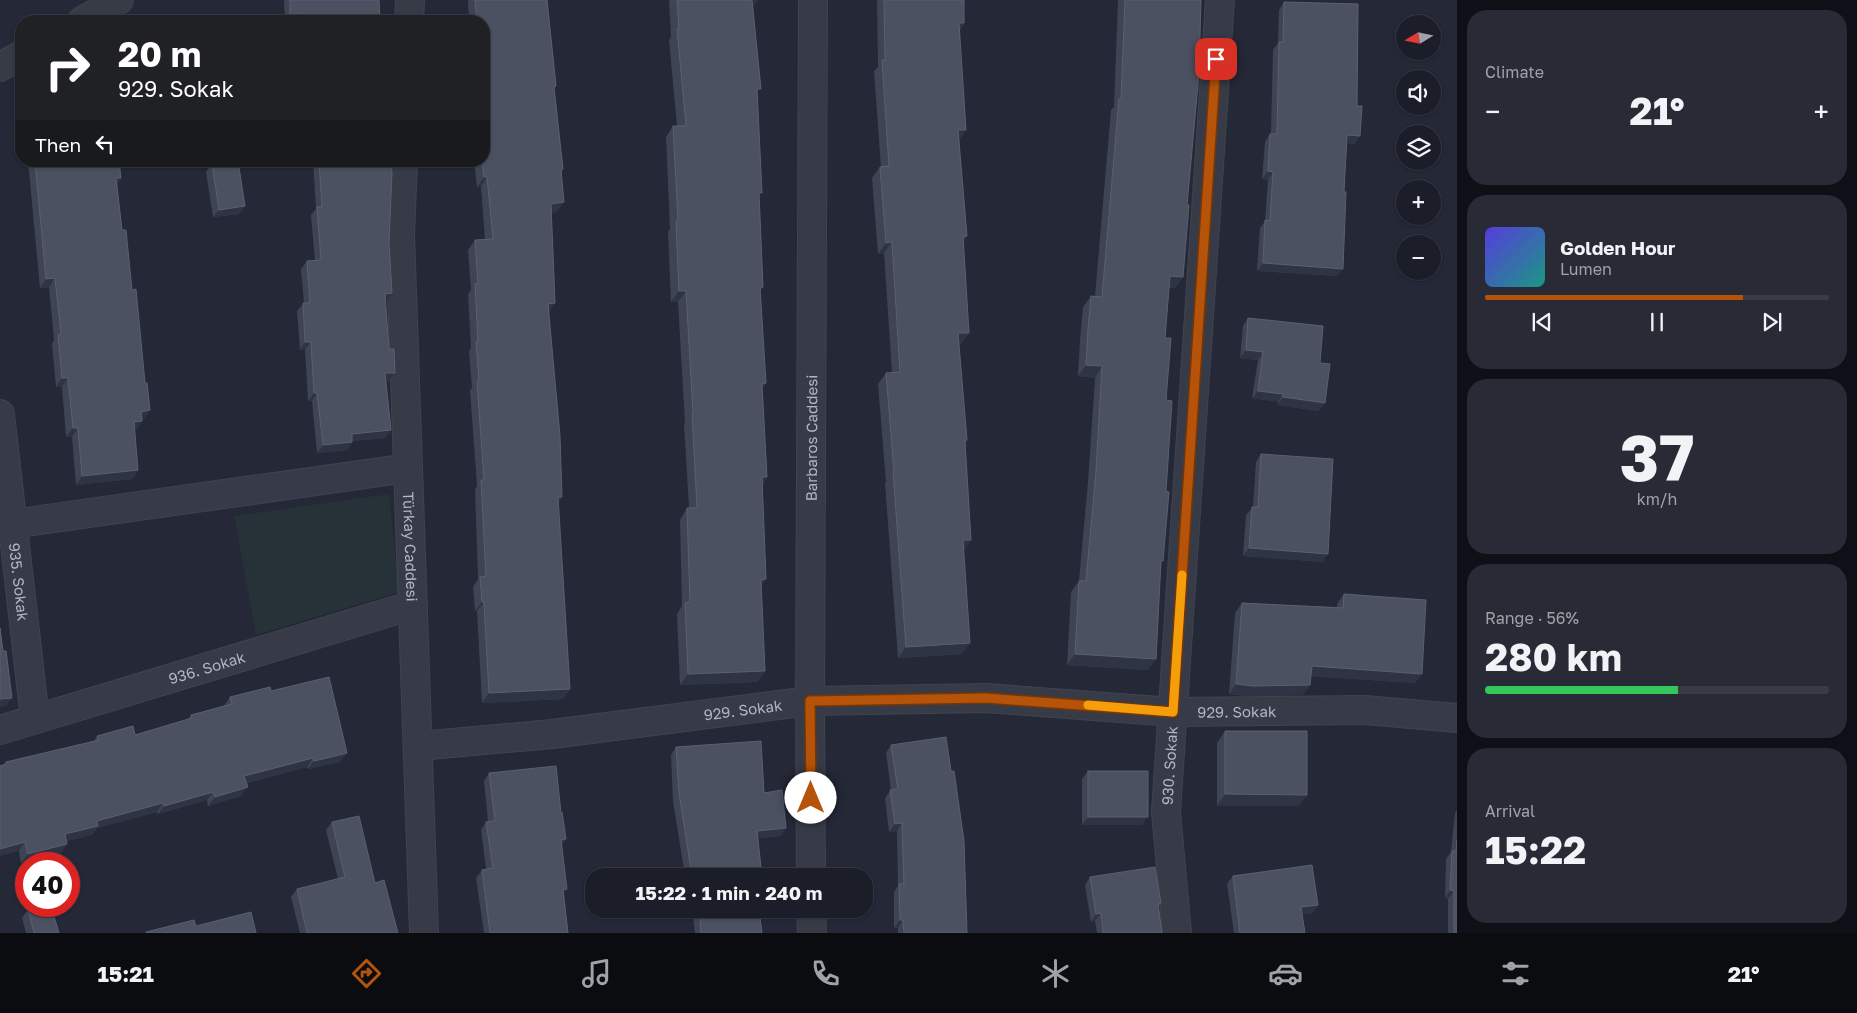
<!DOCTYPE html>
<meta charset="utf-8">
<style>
body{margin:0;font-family:"Golos Text",sans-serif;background:#282b35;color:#f1f3f6;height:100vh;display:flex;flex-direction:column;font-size:19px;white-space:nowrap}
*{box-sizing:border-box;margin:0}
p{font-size:16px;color:#a0a2a8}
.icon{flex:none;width:28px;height:28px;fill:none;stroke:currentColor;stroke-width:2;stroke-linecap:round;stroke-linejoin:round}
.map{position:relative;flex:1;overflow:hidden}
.sheet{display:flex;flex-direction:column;gap:10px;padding:10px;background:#0f1017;width:400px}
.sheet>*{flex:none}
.hud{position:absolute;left:15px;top:15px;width:475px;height:152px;border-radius:20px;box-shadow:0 1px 4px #0004,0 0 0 1px #393c46;background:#202124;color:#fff;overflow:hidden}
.needle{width:32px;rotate:260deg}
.buttons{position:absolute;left:1396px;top:15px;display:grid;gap:10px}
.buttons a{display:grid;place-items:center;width:45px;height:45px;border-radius:50%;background:#1b1e29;box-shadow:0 1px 4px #0004,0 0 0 1px #393c46;font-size:25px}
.speed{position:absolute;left:15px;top:852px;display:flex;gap:10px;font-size:25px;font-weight:700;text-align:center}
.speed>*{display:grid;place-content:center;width:65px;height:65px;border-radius:50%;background:#1b1e29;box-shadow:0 1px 4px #0004,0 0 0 1px #393c46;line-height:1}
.speed .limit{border:8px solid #d22;background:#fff;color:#111}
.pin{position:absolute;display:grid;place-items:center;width:42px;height:42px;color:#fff;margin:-21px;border-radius:10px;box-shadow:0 2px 8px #0006}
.me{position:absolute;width:55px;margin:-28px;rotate:0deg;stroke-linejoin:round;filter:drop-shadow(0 0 4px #0008)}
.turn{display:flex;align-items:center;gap:18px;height:105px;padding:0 20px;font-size:22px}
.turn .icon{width:65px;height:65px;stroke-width:2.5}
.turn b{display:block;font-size:35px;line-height:42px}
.then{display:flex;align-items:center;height:48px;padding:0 20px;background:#0003;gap:10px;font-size:19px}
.big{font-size:38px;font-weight:700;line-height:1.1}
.sheet .card{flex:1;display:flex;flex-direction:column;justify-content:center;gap:8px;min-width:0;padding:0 18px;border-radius:20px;background:#282b35}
.sheet .dial{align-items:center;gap:0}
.dial b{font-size:65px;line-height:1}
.song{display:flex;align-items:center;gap:15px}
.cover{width:60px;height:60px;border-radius:8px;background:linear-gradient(135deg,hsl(250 70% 55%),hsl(170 70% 35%))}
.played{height:5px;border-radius:2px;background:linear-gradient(90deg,#b45309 75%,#393c46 75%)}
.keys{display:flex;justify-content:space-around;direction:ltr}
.heat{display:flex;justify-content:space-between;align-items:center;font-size:28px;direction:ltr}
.charge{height:8px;border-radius:4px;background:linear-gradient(90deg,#34c759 56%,#393c46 0)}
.trip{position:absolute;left:585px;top:868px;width:288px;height:50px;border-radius:20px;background:#1b1e29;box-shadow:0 1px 4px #0004,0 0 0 1px #393c46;font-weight:700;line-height:50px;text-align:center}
.tab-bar{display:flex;height:80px;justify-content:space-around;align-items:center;background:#0b0c10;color:#a0a2a8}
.tab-bar .icon{width:35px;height:35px}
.tab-bar .active{color:#b45309}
.tab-bar b{font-size:22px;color:#f1f3f6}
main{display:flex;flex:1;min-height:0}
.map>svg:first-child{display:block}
</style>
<main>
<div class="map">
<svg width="1457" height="933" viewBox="0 0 1457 933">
<rect width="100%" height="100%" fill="#242837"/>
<path fill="#263238" d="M389 494 399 592 256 635 234 516Z"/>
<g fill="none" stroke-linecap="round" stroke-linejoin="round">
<g stroke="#404450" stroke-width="30">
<g id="minor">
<path d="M82 21 119 0"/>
<path d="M409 21 410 0"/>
<path d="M0 67 21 55"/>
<path id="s1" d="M403 161 400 234 424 933"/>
<path id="s2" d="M0 414 35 719"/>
<path d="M12 524 408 468"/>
<path id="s3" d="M0 730 413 605"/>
<path id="s4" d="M419 746 552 734 810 701 986 698 1173 712 1365 710 1457 718"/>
<path id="s5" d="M811 876 810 701 813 0"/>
<path d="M811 909 812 933"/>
<path id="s6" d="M1177 933 1166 812 1220 0"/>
</g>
</g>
<use href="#minor" stroke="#373b47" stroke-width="28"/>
</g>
<g fill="#3f4455">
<path d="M284 0H379L380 21H285Z"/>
<path d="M468 0H547L556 86 554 89 563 169 562 171 557 212 551 213 549 313 558 503 570 689 563 699 482 703 477 611H475L473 587 478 579 475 490 477 486 470 390 472 388 469 352 471 348 468 294 471 290 468 250 475 240H485L481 187H477L474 161H484V21H469Z"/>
<path d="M669 0H758L754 5H753L757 94 759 197 763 287 760 291 762 389 767 477 763 484 761 585 765 671 757 682 680 685 677 614 682 606 680 520 687 508H689L684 424 685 423 678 302H671L668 232 670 229 666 137 673 126H677L669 40 671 37Z"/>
<path d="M877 0H964V23L960 30 959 140 967 236 963 241 969 333 961 344H959L967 440 965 443 962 654 898 658 885 483 886 482 878 384 886 373H892L884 253 878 254 872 178 880 167H881L874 71 878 67Z"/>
<path d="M1118 0H1201L1187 205 1183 277 1175 288H1169L1165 338 1166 400 1161 565 1148 670 1067 665 1071 592 1079 581 1088 482 1095 378 1078 376 1080 340 1083 307 1091 296H1095L1111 110 1114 107Z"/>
<path d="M1284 2 1355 144 1347 143 1337 276 1257 271 1260 228 1265 221 1268 180 1262 179 1265 142 1270 134H1271L1273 50 1278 43 1279 10Z"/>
<path d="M28 161H119L121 178 117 184 122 230 132 290 145 383 150 410 144 419 142 420 136 430H134L138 470 132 479 76 485 72 437H66L62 387H56L52 344 54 340 49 287 40 288Z"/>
<path d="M313 161H391L387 301H385L389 349 395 373 389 381H386L391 430 385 438 352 441V442L347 450 317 453 312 401H308L305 349 300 350 297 311 304 303 301 269 307 261H315L311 215 316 209Z"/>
<path d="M212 164 245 206 239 214 213 217 206 172Z"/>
<path d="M1248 318 1320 363 1319 411 1277 405 1278 402 1252 398 1258 360 1240 358 1243 326Z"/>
<path d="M1261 454 1323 562 1243 556 1246 515 1253 507 1256 462Z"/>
<path d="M1344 594 1415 683 1311 676 1310 685 1303 695 1246 696 1229 694 1235 613 1242 603 1337 607V604Z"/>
<path d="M271 691 340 762 308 769 307 767 246 783 241 796 208 806 207 800 158 814 157 812 97 828 92 835 66 841 61 853 21 863 19 851 4 764 6 762 93 742 97 736 135 735 188 719 191 715 224 706 230 697Z"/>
<path d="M1225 731 1299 806H1217V743Z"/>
<path d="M891 745 967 933H898V928H894V892L898 886 897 831 889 832 885 798 891 790 886 753Z"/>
<path d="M676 747 764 793 786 828 781 836 758 838 762 876H685L673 801 671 755Z"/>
<path d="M1088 771 1142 825H1082V779Z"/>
<path d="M489 773 562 845 564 894 568 933H484L476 878 482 870 486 869 481 830 486 822 488 821 484 781Z"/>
<path d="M1457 810V933H1448V899L1445 898 1446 859 1451 852 1455 813Z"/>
<path d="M332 822 375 883 398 933H300L291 897 297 889 338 879 326 830Z"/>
<path d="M1233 876 1318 905 1312 913 1302 914 1305 933H1234L1227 884Z"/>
<path d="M1090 877 1161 903 1159 907 1162 933H1097L1095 921 1091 922 1085 885Z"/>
<path d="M28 909 59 933H26L22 918Z"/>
<path d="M692 909H765L760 917 762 933H695Z"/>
</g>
<g fill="#2f3444">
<path d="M748 0H758L754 5 744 6Z"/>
<path d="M290 14H305L300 21H286Z"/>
<path d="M959 23H964L956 34Z"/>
<path d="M958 130H966L959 141Z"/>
<path d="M1347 135 1360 136 1355 144 1342 143Z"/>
<path d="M1268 171 1273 172 1268 180 1262 179Z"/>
<path d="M484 177H487L481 187H477Z"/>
<path d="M116 178H121L115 187Z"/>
<path d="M564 202 557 212 544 213 551 204Z"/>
<path d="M245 206 239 214 213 217 219 210Z"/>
<path d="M892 242 884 253 878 254 886 243Z"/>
<path d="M1263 263 1343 269 1337 276 1257 271Z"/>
<path d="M1170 276 1183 277 1175 288 1162 287Z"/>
<path d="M55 278 49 287 40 288 46 279Z"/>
<path d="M679 291H686L678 302H671Z"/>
<path d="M392 293 387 301 379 302 385 294Z"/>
<path d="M555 303 549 313 548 304Z"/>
<path d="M958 333H969L961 344H950Z"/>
<path d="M305 342H311L305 349 300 350Z"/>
<path d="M1246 350 1263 352 1258 360 1240 358Z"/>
<path d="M1086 365 1102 366 1095 378 1078 376Z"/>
<path d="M385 373H395L389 381H380Z"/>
<path d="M62 378H68L62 387H56Z"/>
<path d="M766 383 758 395 762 384Z"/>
<path d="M1258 391 1283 394 1278 402 1252 398Z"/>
<path d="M314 393H317L312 401H308Z"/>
<path d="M1283 397 1325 403 1319 411 1277 405Z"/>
<path d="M150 410 144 419 135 421 141 412Z"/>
<path d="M142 421 136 430 127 431 134 422Z"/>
<path d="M73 428H78L72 437H66Z"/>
<path d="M391 430 385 438 346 442 352 434Z"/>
<path d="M352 442 347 450 317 453 323 445Z"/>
<path d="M138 470 132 479 76 485 82 476Z"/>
<path d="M762 477H767L759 488Z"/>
<path d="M558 497H562L556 507Z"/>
<path d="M963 540H971L964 551Z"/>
<path d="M1249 548 1328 554 1323 562 1243 556Z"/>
<path d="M766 579 758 591 761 580Z"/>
<path d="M482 602H484L477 611H475Z"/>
<path d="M970 643 962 654 898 658 906 647Z"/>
<path d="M1075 654 1156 659 1148 670 1067 665Z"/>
<path d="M1312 666 1422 674 1415 683 1305 676Z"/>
<path d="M765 671 757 682 680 685 688 674Z"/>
<path d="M1236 684 1310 685 1303 695 1246 696 1229 694Z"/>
<path d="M570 689 563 699 482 703 489 693Z"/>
<path d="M12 698 6 706 0 707V699Z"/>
<path d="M347 753 340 762 308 769 314 761Z"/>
<path d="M313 758 307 767 238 785 244 776Z"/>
<path d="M248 787 241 796 208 806 215 797Z"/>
<path d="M213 792 207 800 158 814 164 806Z"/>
<path d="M1225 794 1307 795 1299 806H1217Z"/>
<path d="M163 803 157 812 97 828 92 835 58 843 65 834 97 821Z"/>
<path d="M1088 817H1148L1142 825H1082Z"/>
<path d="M902 823 897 831 889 832 895 824Z"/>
<path d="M786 828 781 836 752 839 757 831Z"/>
<path d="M566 839 561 847V840Z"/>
<path d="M25 842 19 851 0 856V849Z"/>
<path d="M67 844 61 853 21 863 28 854Z"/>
<path d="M1450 890 1454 891 1448 899 1445 898Z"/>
<path d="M1318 905 1312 913 1295 915 1301 907Z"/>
<path d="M759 910H765L760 918Z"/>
<path d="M1101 913 1095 921 1091 922 1096 914Z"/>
<path d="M900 920H903L898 928H894Z"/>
</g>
<g fill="#4b5161" stroke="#5b6070">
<path d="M290 0H379L380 21H306L305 14H290Z"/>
<path d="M475 0H547L556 86 554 87 563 169 561 170 564 202 551 204 555 303 548 304 560 436 562 497H558L570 689 489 693 484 602H482L480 577 486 576 481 480H484L477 381 479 380 476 342H478L475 284H478L475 240 493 239 487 177H484L482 161H484V138L485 137 484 125V21H477Z"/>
<path d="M677 0H752L761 89H757L762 193H759L763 287H760L766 383 762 384 767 477H762L766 579 761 580 765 671 688 674 685 603 690 602 687 508H697L692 413H693L686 291H679L676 221 678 220 673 126H686L677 29H679Z"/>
<path d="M884 0H964V23H959L966 130H958L967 236H963L969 333H958L967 440 965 441 971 540H963L970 643 906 647 893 472H894L886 373 900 372 892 242 886 243 880 167 889 166 882 60H885Z"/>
<path d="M1125 0H1201L1199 73 1187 205H1189L1183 277 1170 276 1165 338H1171L1166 400 1172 401 1166 491 1169 492 1163 561H1161L1156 659 1075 654 1079 581H1086L1096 471 1102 366 1086 365 1088 329 1091 296 1102 297 1119 99H1121Z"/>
<path d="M1284 2 1358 4 1357 106H1362L1360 136 1347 135 1344 192H1346L1343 269 1263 263 1265 220 1270 221 1273 172 1268 171 1270 134H1277L1279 42H1283Z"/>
<path d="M35 161H119L121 178H116L122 230H126L132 290 136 289 145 383H147L150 410 141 412 142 421 134 422 138 470 82 476 78 428H73L68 378H62L58 335 61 334 55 278 46 279Z"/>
<path d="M232 161H238L245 206 219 210 212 164Z"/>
<path d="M319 161H391L392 173 389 242 392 293 385 294 389 349H394L395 373H385L391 430 352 434V442L323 445 317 393H314L311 342H305L303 303H310L307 261 321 260 317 207H322Z"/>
<path d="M1248 318 1323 326 1320 363 1330 364 1325 403 1283 397V394L1258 391 1263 352 1246 350Z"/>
<path d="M1261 454 1333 459 1328 554 1249 548 1252 507H1258Z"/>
<path d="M1344 594 1426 600 1422 674 1312 666 1310 685 1253 686 1236 684 1242 603 1343 608Z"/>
<path d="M0 628 3 651H6L12 698 0 699Z"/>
<path d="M329 677 347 753 314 761 313 758 244 776 248 787 215 797 213 792 164 806 163 803 97 821 98 826 65 834 67 844 28 854 25 842 0 849V766L6 764V762L99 740 97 736 133 726 135 735 192 718 191 715 232 704 230 697 270 687 271 691Z"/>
<path d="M1225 731H1307V795L1225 794Z"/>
<path d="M946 737 951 771H954L964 841 967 933H904L903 920H900L899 884H904L902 823 895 824 890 790 898 789 891 745Z"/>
<path d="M761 741 764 793 782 790 786 828 757 831 762 876H692L679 793 676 747Z"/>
<path d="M556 766 561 813 562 812 566 839 561 840 567 889 563 890 568 933H490L482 870 493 868 486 822 495 821 489 773Z"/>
<rect x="1088" y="771" width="60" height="46"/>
<path d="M359 816 375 883 384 880 398 933H307L297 889 345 877 332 822Z"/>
<path d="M1457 840V933H1454V891L1450 890 1452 851H1456Z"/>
<path d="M1312 865 1318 905 1301 907 1305 933H1240L1233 876Z"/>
<path d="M1155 867 1161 903 1158 904 1162 933H1103L1101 913 1096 914 1090 877Z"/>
<path d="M37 906H51L59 933H34L28 909Z"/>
<path d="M699 909H765V910H759L762 933H701Z"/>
<path d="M251 912 256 933H146V932L194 920 196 926Z"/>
</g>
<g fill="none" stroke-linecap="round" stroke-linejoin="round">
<g stroke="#753606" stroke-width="12">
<path id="route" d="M811 798 810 701 986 698 1173 712 1216 59"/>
</g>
<use href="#route" stroke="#b45309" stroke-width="9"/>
<path stroke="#f59e0b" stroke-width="9" d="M1088 705 1173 712 1182 575"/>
</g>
<g text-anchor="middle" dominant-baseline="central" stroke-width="5" stroke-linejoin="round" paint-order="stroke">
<g font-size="15" fill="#b2b5c3" stroke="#1c202c">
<text stroke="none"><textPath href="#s5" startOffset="438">Barbaros Caddesi</textPath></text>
<text stroke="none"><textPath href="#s1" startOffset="386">Türkay Caddesi</textPath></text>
<text stroke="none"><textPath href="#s2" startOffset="169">935. Sokak</textPath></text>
<text stroke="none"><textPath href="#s3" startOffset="216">936. Sokak</textPath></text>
<text stroke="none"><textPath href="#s4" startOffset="326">929. Sokak</textPath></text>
<text stroke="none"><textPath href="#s4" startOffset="821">929. Sokak</textPath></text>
<text stroke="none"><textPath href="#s6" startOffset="168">930. Sokak</textPath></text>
</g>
</g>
</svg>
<div class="buttons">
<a><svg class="needle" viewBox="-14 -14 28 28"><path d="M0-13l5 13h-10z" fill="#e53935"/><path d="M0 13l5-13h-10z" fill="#a0a2a8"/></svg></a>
<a><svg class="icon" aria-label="sound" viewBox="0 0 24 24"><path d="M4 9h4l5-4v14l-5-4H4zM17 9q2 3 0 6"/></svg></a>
<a><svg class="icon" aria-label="layers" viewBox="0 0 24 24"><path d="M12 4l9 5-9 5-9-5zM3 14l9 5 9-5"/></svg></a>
<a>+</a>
<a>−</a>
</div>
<div class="speed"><div class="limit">40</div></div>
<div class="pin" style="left:1216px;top:59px;background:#d93025"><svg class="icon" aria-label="arrive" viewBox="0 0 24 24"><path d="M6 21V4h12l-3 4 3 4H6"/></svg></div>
<svg class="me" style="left:811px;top:798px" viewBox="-20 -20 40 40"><circle r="19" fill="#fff"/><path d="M0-13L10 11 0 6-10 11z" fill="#b45309"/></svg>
<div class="trip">15:22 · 1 min · 240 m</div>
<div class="hud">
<div class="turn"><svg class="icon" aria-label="right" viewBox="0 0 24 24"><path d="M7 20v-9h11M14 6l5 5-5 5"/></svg><div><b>20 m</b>929. Sokak</div></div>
<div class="then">Then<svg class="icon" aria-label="left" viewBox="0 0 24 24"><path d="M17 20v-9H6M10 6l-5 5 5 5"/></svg></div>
</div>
</div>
<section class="sheet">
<div class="card"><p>Climate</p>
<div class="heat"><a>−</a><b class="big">21°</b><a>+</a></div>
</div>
<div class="card">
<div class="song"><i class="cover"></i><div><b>Golden Hour</b><p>Lumen</p></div></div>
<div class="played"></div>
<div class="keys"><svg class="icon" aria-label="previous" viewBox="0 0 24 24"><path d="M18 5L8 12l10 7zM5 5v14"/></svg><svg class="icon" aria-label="pause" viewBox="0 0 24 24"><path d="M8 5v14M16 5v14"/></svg><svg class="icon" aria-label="next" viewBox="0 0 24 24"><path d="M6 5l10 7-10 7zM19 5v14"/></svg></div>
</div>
<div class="card dial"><b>37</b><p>km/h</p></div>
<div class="card"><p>Range · 56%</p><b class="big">280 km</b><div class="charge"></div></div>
<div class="card"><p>Arrival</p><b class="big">15:22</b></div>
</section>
</main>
<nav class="tab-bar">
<b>15:21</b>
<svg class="icon active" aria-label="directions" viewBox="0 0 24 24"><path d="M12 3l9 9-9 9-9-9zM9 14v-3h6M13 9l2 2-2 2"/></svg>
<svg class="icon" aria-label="music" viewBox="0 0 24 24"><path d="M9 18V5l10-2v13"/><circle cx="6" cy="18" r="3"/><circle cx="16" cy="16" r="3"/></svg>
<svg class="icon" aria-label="phone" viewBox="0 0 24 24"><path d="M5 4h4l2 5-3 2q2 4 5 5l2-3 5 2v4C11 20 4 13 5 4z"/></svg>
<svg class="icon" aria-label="climate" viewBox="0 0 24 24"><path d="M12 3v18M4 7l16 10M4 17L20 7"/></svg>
<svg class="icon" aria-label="car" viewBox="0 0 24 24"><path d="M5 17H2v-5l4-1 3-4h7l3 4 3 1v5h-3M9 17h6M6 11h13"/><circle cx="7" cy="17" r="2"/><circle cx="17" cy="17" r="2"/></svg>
<svg class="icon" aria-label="filters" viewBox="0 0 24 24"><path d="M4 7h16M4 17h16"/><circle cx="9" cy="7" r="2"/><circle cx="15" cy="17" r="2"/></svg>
<b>21°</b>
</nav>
